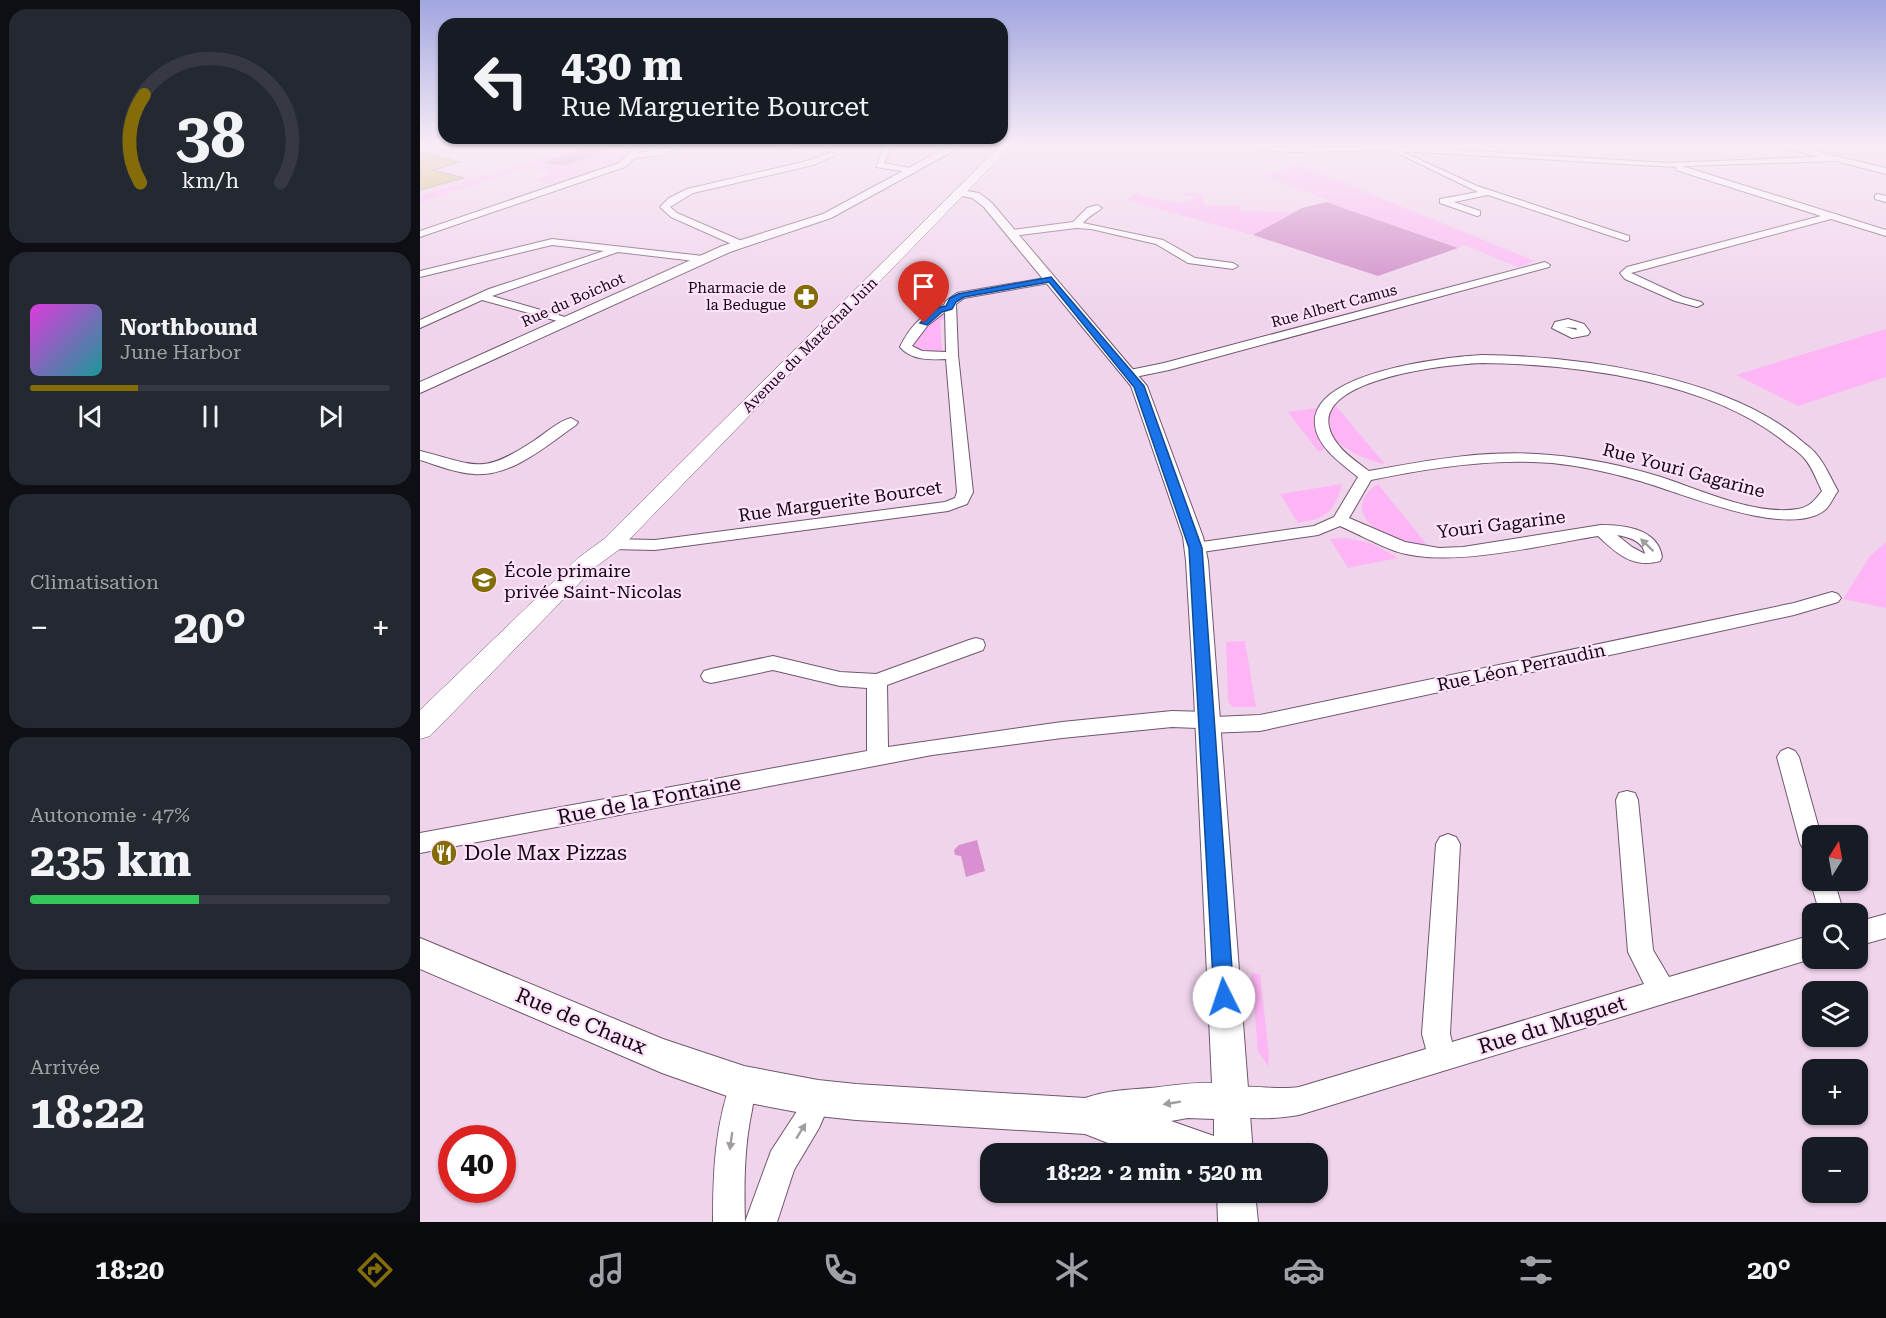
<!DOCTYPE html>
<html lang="fr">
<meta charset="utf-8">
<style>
body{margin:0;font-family:"Roboto Serif",serif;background:#242831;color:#f1f3f6;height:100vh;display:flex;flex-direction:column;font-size:22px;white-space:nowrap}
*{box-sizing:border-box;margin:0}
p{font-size:20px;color:#9ea1a6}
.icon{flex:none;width:33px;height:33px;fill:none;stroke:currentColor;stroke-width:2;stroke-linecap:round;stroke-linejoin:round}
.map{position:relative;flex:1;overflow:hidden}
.sheet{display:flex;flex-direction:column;gap:9px;padding:9px;background:#0d0f14;width:420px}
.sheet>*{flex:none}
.hud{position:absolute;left:18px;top:18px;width:570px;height:126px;border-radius:18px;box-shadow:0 2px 4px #0004;background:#171b24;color:#f1f3f6;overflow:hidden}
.needle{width:39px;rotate:11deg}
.controls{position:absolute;left:1382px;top:825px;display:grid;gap:12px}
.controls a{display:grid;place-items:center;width:66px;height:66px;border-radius:12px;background:#171b24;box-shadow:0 2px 4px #0004;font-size:30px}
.speed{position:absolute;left:18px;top:1125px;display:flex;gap:12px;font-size:30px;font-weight:700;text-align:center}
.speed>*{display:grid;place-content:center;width:78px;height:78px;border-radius:50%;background:#171b24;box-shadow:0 2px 4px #0004;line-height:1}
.speed .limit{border:9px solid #d22;background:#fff;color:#111}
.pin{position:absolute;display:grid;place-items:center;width:51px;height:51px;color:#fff;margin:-62px -26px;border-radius:50% 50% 50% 0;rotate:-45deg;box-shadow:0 0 6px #0007}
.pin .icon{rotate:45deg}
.me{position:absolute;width:66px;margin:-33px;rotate:356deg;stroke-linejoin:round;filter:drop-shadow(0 0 4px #0008)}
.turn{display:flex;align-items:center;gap:21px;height:126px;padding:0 24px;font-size:27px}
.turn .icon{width:78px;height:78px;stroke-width:2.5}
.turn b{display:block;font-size:42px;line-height:51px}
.big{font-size:45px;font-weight:700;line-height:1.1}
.sheet .tile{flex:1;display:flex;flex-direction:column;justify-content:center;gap:9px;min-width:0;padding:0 21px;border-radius:18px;background:#242831}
.sheet .dial{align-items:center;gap:0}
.dial svg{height:156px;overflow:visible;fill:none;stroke:#363941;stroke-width:7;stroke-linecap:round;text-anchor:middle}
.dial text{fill:#f1f3f6;stroke:none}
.song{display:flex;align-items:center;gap:18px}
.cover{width:72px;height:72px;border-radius:9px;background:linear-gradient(135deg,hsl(300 70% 55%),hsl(180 70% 35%))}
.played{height:6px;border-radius:3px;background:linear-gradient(90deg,#846d09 30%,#363941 30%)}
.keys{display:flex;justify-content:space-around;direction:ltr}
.heat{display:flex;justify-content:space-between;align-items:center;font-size:33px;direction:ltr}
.charge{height:9px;border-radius:4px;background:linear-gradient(90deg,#34c759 47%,#363941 0)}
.trip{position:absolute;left:560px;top:1143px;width:348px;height:60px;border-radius:18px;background:#171b24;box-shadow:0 2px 4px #0004;font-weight:700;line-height:60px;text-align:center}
.tabs{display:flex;height:96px;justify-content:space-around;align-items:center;background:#090b0e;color:#9ea1a6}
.tabs .icon{width:42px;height:42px}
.tabs .selected{color:#846d09}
.tabs b{font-size:27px;color:#f1f3f6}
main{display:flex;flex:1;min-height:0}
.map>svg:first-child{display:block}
</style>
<main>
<section class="sheet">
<div class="tile dial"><svg viewBox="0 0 100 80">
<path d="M14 69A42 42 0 1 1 86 69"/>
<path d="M14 69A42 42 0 0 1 16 24" stroke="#846d09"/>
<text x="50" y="56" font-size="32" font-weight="700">38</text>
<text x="50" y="72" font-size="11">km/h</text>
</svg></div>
<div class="tile">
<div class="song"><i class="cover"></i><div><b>Northbound</b><p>June Harbor</p></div></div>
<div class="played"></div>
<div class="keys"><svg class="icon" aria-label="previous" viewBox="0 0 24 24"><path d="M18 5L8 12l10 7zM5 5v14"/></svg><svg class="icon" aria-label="pause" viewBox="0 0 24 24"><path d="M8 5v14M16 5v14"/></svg><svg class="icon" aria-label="next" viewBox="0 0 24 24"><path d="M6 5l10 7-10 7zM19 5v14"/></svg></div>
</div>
<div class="tile"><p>Climatisation</p>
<div class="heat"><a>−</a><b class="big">20°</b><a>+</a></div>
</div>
<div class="tile"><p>Autonomie · 47%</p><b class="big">235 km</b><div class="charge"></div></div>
<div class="tile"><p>Arrivée</p><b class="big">18:22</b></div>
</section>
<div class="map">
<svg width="1466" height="1222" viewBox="0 0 1466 1222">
<rect width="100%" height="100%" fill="#f0d4ec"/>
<g fill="#fdb5f5">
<path d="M165 144H183L204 151 205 159 196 165 138 186 116 180 131 173 107 167 0 203V196Z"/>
<path d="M880 165 1115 261 1098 267 1044 245 1038 248 906 202 910 201 842 175Z"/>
<path d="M719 192H722L719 195C736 198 762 208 776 197L757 193 782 194 784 205 820 206 821 211 874 212 833 235 706 200Z"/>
<path d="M525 311 526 319 520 320 522 350H528C516 356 503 353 491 347L511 319Z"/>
<path d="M1466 329V377L1378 406 1316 375Z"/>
<path d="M916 406 965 464C941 460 887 435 916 406Z"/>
<path d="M897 408C889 422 895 434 904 446L903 451H898L868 412Z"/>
<path d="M922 484C914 512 907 518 878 523L860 494Z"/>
<path d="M958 484 1008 546C979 550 911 515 958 484Z"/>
<path d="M927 538 953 544 978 558 928 568 910 539Z"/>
<path d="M1466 542V608L1423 599 1450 556Z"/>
<path d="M825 641 836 707H812L808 701 806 642Z"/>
<path d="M831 973 840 974 849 1056 848 1066 838 1051Z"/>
</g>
<g fill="#ce87c6">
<path d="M175 146 180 148 181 153 143 166 122 162Z"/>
<path d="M906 202 1038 248 958 276 833 235 882 208Z"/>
</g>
<path fill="#d890d1" d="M557 840 565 871 546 877 541 856 535 855 534 850 539 845Z"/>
<path fill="#d4b858" stroke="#a39a7b" stroke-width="1.5" d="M0 152 40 162 13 170 43 178 0 190Z"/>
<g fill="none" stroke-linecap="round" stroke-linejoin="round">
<g stroke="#6f576c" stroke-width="2">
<g id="minor">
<path d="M204 144H212L218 153C234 151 249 144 266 144L241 155 215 158 205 167 0 237V231L199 163 210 153Z"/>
<path d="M372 144H385L365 151 361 149Z"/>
<path d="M465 144H473L464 163 495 169V173L456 167Z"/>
<path d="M787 144 870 148 972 146 1247 163 1398 157 1350 144H1365L1466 168V174L1416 161 1262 166 1466 230V236L1411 219 1211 273 1263 297 1281 302 1283 304 1277 307 1255 301 1205 279 1200 273 1207 267 1401 216 1256 170V167L981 151 1057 186 1209 236V240L1206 241 1068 195 1034 202 1060 211V215L1057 216 1020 203V199L1058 192 971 150 870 152Z"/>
<path d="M1425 144H1443L1450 147 1446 149Z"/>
<path d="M411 152 415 154 414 156 393 165 273 193 250 207 257 213 324 242V246H316L251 217 240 207 249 198 267 189 387 161Z"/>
<path d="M1458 194 1466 196V202L1455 199V195Z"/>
<path d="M677 205 682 208C676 213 670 215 663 223L743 240 775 258 813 263 818 266 813 269 768 263 736 244 671 229 656 228 592 236 587 233 592 230 653 222 667 208Z"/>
<path d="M132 239 283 256 288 259 283 262 198 252 72 296 152 319 154 321 148 324 62 300 0 328V320L69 289 184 251 132 245 0 277V271Z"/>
<path d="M1125 262 1130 265 1129 267 749 370 710 378 704 374 705 371 744 363Z"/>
<path d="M631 277 636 280 635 282 544 298 536 304 538 355 553 492 547 504 528 511 235 550 192 549 186 548 184 544 186 540 192 539 235 540 525 502 535 498 537 492 526 359C510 360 491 360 480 347 489 328 504 311 524 305L526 301 537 293ZM525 312 526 352 502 351 492 346 508 325Z"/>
<path d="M1148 319 1164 324 1170 332 1168 335 1152 338 1132 328 1135 322ZM1145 327 1156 328 1157 330Z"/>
<path d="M1062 355C1157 356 1301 375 1377 437 1383 443 1392 448 1397 455 1406 466 1411 479 1418 491 1414 496 1410 506 1405 510 1367 540 1258 491 1216 480 1189 472 1160 466 1132 463 1071 458 1010 468 951 480L929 518 985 542 1019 548 1043 547 1181 525C1205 525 1238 529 1242 557L1240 561C1213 569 1196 553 1178 536 1121 545 1028 569 975 551 956 544 938 534 920 526L898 535 775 553 769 552 767 548 769 544 775 543 894 526 914 517 938 477C922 464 897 447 895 425 889 372 1026 357 1062 355ZM1062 363C1156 364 1293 381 1367 444 1373 448 1380 453 1385 459 1392 467 1397 481 1402 491 1395 500 1390 507 1378 509 1335 516 1281 490 1241 477 1205 466 1167 458 1130 455 1069 449 1009 460 949 471 934 460 914 447 909 427 898 378 1030 364 1062 363ZM1197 535C1209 537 1223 541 1225 554L1212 547Z"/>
<path d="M151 418 158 422 156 425C127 445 92 477 54 474 35 473 17 465 0 460V451C57 465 61 476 115 440 126 433 138 421 151 418Z"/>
<path d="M1412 592 1418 594 1421 598 1418 602 1374 615 840 731 787 733 778 728 752 727 642 738 512 755 0 853V833L447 751V688L420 686 353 670 291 683 284 681 281 676 284 671 291 669 353 656 420 672 456 674 549 640 556 638 563 640 565 645 563 650 467 685 468 747 642 722 752 711 787 712 795 717 840 715 1374 603Z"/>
<path d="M1368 748 1375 751 1379 757 1401 836H1392V853L1384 850 1380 843 1357 757 1361 751Z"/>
<path d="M1207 791 1215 793 1218 800 1233 950 1249 977 1392 935 1394 958 879 1115C855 1119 824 1121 801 1111L797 1101 801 1091C823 1082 854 1091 879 1087L1006 1049 1002 1034 1016 844 1020 837 1028 834 1036 837 1040 844 1030 1034 1032 1042 1224 984 1208 952 1196 800 1199 793Z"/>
<path d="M1392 876V880H1414L1424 914H1400L1390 880Z"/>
<path d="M1466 914V938L1437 946V922Z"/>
<path d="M324 1070 334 1074C339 1087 334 1096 332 1110 324 1147 324 1184 325 1222H293C293 1172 295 1121 314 1074Z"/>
<path d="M398 1084 408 1088 412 1098 399 1128 374 1170 357 1222H325L351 1151 379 1108 388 1088Z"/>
</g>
</g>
<g stroke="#6f576c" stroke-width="2">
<g id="tertiary">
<path d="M533 144H546L411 218 310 252 0 393V382L302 246 403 214Z"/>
<path d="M541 190 559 193 571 202 727 386 783 537 788 561 798 694 833 1154H738L688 1143 665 1134 436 1120 398 1116 324 1102 242 1073 0 969V938L243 1039 324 1066 398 1080 436 1084 665 1098C690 1090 705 1090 730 1088 751 1086 771 1082 792 1083L774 694 766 561 763 537 711 386 563 206 552 198 537 195 535 193ZM768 1118 794 1119V1136L751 1121Z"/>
<path d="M797 1192H835L838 1222H798Z"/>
</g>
</g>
<g stroke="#6f576c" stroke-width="1">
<path id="secondary" d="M582 144H593L200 549 174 568 10 736 0 739V710L158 558 184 539Z"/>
</g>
<use href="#minor" fill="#fff" fill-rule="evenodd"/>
<use href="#tertiary" fill="#fff" fill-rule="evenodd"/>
<use href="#secondary" fill="#fff" fill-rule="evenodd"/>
</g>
<defs><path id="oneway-solid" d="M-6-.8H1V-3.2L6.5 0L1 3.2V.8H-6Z" transform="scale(1.5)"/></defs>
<g fill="#a09c9f">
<use href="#oneway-solid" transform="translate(1227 545) rotate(-136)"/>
<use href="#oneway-solid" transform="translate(752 1103) rotate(171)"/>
<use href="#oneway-solid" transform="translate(381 1131) rotate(-58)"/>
<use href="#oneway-solid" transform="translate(311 1141) rotate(98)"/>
</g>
<linearGradient id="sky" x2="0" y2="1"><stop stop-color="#a1a6df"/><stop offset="0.46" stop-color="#f8ecf6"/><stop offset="1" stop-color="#f8ecf6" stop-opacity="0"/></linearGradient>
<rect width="1466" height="315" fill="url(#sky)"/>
<path fill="#1a73e8" stroke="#114b97" stroke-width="1.5" d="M631 277 724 386 782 548 814 997 811 1004 804 1007 797 1004 794 997 769 548 714 387 629 282 544 297 536 302 532 309 522 312 507 325 500 323 516 308 526 306 530 298 538 294Z"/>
<defs>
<g id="pharmacy-disc" transform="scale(1.35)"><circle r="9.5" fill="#846d09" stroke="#fee1fa"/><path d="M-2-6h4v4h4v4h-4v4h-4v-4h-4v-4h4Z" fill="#fff"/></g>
<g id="school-disc" transform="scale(1.35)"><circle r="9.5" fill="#846d09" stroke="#fee1fa"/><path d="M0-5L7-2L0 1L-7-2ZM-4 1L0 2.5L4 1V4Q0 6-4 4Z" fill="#fff"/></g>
<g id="restaurant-disc" transform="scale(1.35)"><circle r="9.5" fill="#846d09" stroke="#fee1fa"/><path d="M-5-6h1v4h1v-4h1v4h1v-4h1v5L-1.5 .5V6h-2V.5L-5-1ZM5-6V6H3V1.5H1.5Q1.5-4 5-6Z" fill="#fff"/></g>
</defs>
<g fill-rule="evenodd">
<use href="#pharmacy-disc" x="386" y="297"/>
<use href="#school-disc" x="64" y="580"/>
<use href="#restaurant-disc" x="24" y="853"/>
</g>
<g text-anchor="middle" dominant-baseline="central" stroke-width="4.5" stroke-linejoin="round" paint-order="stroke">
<g font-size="15" fill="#110810" stroke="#fee1fa" text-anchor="end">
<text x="366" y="288">Pharmacie de<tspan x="366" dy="17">la Bedugue</tspan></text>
</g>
<g font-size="15" fill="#110810" stroke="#fee1fa">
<text transform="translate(153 300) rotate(-24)">Rue du Boichot</text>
<text transform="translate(914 306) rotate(-15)">Rue Albert Camus</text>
<text transform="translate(390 345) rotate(-45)">Avenue du Maréchal Juin</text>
</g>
<g font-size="18" fill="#110810" stroke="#fee1fa">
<text transform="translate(1264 470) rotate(15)">Rue Youri Gagarine</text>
<text transform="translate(420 501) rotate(-8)">Rue Marguerite Bourcet</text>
<text transform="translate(1081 524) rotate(-7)">Youri Gagarine</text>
<text transform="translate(1101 667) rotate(-12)">Rue Léon Perraudin</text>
</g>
<g font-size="18" fill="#110810" stroke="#fee1fa" text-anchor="start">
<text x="84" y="570">École primaire<tspan x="84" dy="21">privée Saint-Nicolas</tspan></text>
</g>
<g font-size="21" fill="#110810" stroke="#fee1fa">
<text transform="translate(229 800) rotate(-11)">Rue de la Fontaine</text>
<text transform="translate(161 1021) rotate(23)">Rue de Chaux</text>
<text transform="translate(1132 1025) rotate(-17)">Rue du Muguet</text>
</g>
<g font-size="21" fill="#110810" stroke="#fee1fa" text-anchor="start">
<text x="44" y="853">Dole Max Pizzas</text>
</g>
</g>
</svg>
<div class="controls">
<a><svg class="needle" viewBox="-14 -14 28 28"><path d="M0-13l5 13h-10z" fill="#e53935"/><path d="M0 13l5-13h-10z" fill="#9ea1a6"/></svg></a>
<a><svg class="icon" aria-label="search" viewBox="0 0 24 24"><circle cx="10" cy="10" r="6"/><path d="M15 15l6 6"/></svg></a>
<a><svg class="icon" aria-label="layers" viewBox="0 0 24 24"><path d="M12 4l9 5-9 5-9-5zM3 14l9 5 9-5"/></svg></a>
<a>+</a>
<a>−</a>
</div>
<div class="speed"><div class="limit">40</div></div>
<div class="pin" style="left:504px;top:323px;background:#d93025"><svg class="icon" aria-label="arrive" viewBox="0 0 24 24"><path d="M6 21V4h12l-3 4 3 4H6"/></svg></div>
<svg class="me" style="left:804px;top:997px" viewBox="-20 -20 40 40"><circle r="19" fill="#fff"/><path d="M0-13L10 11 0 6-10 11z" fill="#1a73e8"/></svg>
<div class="trip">18:22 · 2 min · 520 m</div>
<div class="hud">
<div class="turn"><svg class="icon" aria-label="left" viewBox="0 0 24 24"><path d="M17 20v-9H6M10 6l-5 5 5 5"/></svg><div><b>430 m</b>Rue Marguerite Bourcet</div></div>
</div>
</div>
</main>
<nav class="tabs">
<b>18:20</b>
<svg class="icon selected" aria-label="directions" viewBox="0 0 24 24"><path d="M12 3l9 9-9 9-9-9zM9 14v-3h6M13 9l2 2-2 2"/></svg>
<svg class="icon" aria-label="music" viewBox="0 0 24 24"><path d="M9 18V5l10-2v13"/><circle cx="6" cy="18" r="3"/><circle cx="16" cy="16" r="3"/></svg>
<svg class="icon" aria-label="phone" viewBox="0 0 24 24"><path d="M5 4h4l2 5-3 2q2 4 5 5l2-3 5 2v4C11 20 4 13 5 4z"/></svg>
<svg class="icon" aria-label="climate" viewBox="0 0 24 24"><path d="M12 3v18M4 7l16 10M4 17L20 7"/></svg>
<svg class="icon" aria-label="car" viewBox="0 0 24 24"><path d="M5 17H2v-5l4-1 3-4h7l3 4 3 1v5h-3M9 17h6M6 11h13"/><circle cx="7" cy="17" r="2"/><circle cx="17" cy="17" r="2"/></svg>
<svg class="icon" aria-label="filters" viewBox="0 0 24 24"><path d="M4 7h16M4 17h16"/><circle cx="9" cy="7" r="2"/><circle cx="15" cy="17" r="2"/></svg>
<b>20°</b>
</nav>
